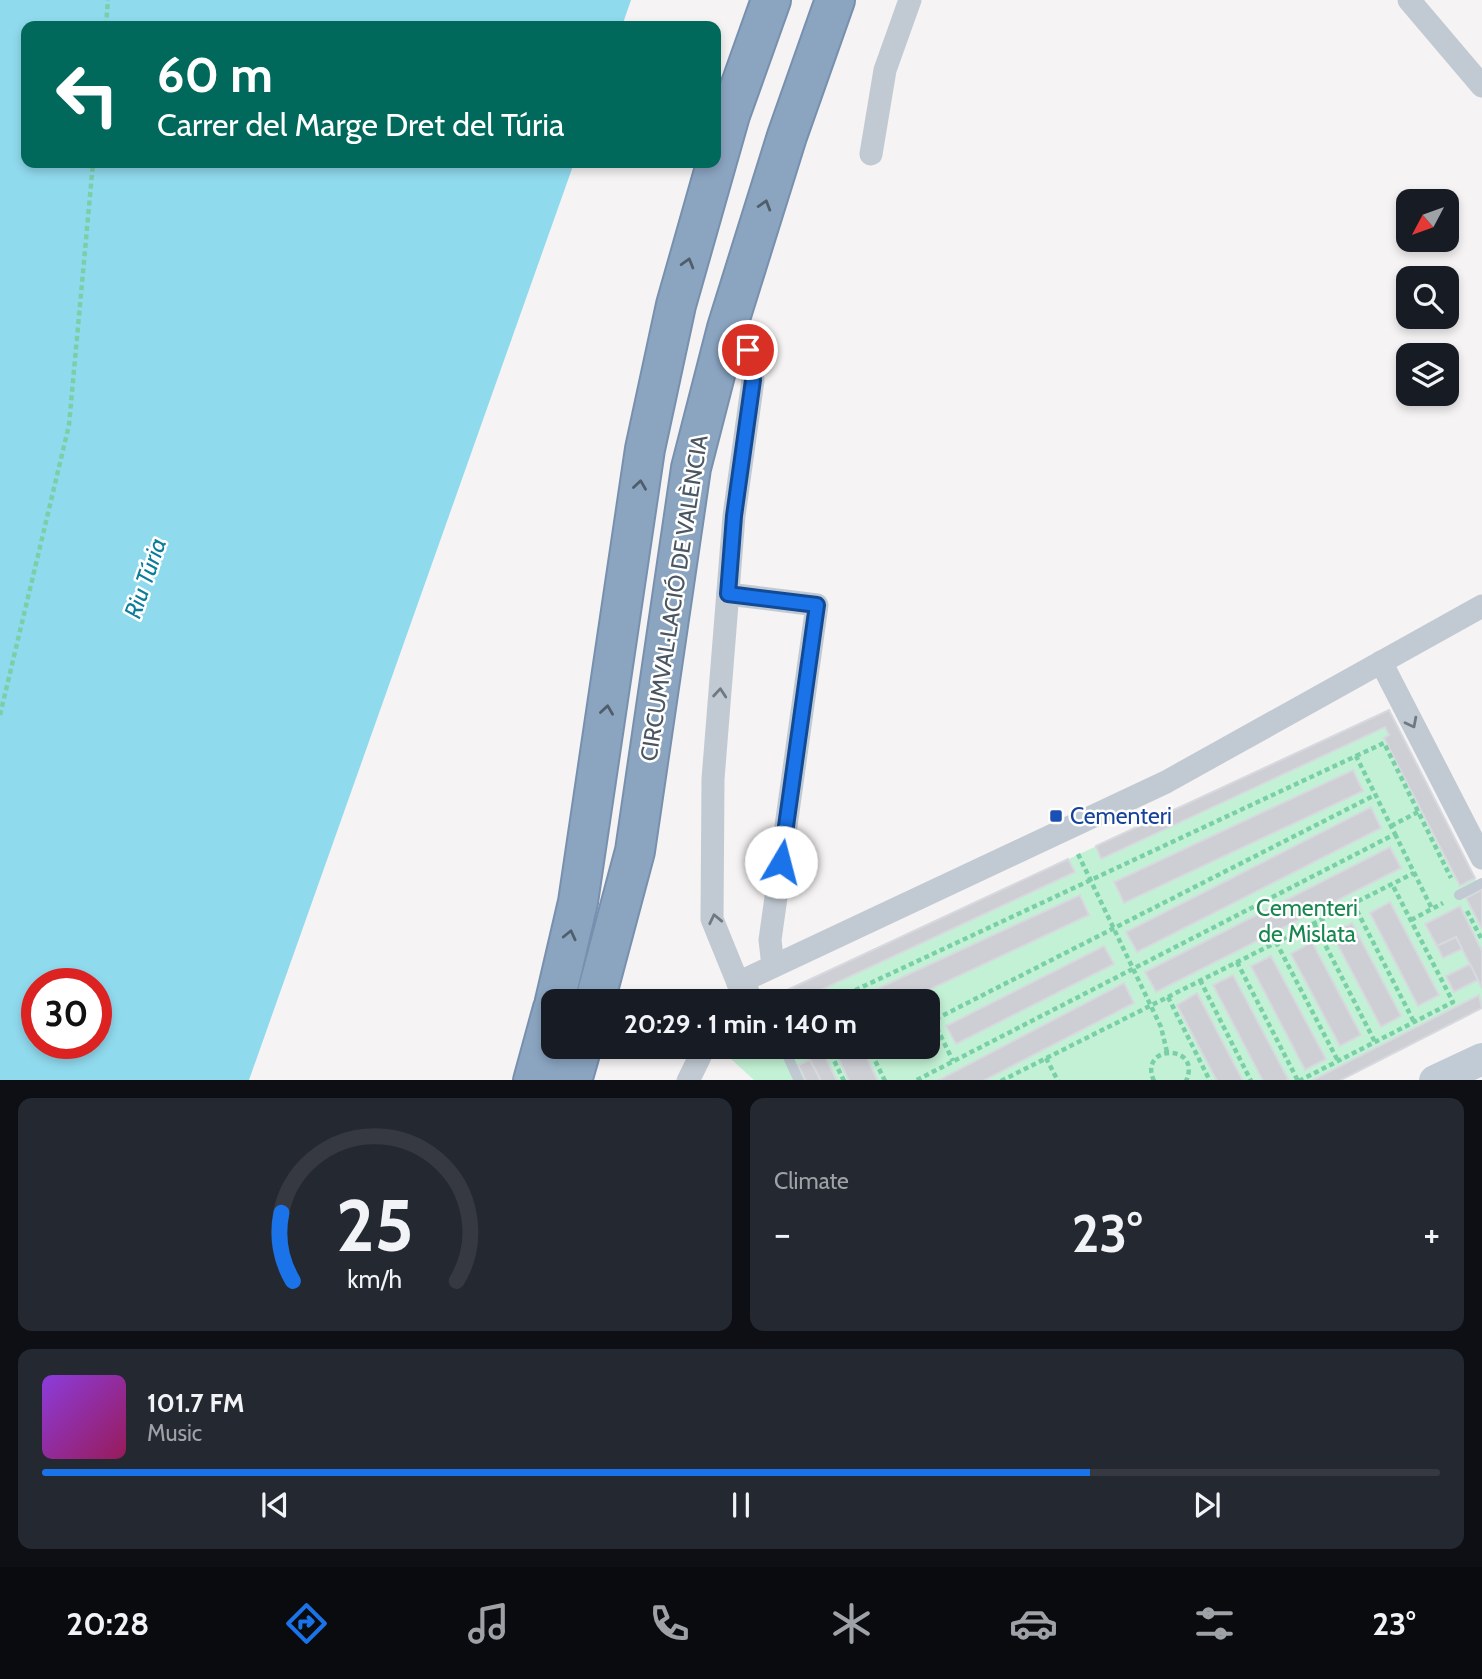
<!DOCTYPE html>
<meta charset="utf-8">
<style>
body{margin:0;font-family:Cabin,sans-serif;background:#242831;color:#f1f3f6;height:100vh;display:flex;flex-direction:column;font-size:26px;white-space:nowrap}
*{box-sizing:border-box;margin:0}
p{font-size:23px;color:#9ea1a6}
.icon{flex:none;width:38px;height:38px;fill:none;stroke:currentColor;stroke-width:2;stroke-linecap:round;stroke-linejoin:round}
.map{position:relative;height:1080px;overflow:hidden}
.drawer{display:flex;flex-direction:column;gap:18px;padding:18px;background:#0d0f14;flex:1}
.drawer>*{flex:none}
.guide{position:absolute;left:21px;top:21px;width:700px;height:147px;border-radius:14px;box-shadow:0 4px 10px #0003;background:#00695c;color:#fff;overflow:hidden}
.needle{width:46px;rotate:229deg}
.tools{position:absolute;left:1396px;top:189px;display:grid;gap:14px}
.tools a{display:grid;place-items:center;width:63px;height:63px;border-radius:14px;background:#171b24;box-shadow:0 4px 10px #0003;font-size:35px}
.speed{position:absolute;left:21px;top:968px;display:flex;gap:14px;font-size:35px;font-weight:700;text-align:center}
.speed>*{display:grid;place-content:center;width:91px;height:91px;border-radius:50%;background:#171b24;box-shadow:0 4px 10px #0003;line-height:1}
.speed .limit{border:10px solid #d22;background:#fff;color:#111}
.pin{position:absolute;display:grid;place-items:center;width:60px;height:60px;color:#fff;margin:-30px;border:4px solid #fff;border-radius:50%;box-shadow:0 2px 7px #0007}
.me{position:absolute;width:77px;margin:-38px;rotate:8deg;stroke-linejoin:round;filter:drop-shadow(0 0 5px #0008)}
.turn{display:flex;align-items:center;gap:24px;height:147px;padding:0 21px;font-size:32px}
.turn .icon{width:91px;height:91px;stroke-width:2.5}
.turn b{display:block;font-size:49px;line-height:60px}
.big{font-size:52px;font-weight:700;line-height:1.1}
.drawer .widget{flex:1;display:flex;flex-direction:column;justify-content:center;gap:10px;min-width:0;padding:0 24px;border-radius:14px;background:#242831}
.drawer .dial{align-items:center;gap:0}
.dial svg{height:182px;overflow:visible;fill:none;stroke:#363941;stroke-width:7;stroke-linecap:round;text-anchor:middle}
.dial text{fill:#f1f3f6;stroke:none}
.song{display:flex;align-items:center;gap:21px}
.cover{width:84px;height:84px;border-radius:10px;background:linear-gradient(135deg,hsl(270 70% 55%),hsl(330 70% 35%))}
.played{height:7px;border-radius:4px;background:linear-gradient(90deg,#1a73e8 75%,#363941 75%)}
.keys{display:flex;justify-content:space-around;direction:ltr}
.heat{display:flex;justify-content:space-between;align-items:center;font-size:38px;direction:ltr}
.drawer .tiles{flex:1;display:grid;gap:18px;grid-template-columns:1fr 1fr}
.widget:last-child{grid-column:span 2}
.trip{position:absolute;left:541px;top:989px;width:399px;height:70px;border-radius:14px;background:#171b24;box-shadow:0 4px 10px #0003;font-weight:700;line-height:70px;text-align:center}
.tabs{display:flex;height:112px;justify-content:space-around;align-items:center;background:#090b0e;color:#9ea1a6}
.tabs .icon{width:49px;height:49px}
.tabs .current{color:#1a73e8}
.tabs b{font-size:32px;color:#f1f3f6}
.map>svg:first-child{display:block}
</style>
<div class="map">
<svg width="1482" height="1081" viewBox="0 0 1482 1081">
<rect width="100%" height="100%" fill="#f5f3f3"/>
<path fill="#c3f1d5" d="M1389 710 1482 892V1008L1339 1080 755 1081 730 1058 736 1047 928 1046V1001H768L785 991Z"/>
<path fill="#90daee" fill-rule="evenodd" d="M0 0H631L622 26H26V163H574L249 1080H0ZM37 984H96V1043H37Z"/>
<g fill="#cdcfd5" stroke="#d7d9de" stroke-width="2">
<path d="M1389 710 1475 878 1460 886 1384 738 1389 735 1385 727 1101 859 1096 846Z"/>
<path d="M1353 770 1363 791 1124 903 1114 882Z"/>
<path d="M1371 807 1381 828 1137 952 1126 932Z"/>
<path d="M1390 847 1401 868 1156 992 1145 972Z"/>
<path d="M1068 859 1075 872 797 1001H789L785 991Z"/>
<path d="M1481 890 1482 892V929L1466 898Z"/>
<path d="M1080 895 1089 915 905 1001 853 1000Z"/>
<path d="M1390 902 1439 995 1418 1006 1370 913Z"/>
<path d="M1460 906 1482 951V988L1456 937 1437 946 1425 924Z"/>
<path d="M1352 923 1401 1016 1381 1027 1332 934Z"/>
<path d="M1456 937 1462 949 1443 958 1437 946Z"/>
<path d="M1312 942 1361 1035 1340 1046 1291 954Z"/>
<path d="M1104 946 1114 964 956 1044 946 1026Z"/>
<path d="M1271 956 1326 1059 1305 1070 1251 966Z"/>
<path d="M1470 964 1478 980 1454 992 1446 976Z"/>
<path d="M1233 975 1288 1079 1285 1081H1263L1213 985Z"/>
<path d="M1124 983 1134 1003 983 1081H937Z"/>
<path d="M785 991 789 1001H781L777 994Z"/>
<path d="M1197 993 1243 1081H1217L1177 1005Z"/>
<path d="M1479 995 1482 1008 1339 1081H1311Z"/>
<path d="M803 1046H820L837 1081H821Z"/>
<path d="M833 1046H861L878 1081H849Z"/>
<path d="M810 1060 821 1081H806L798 1065Z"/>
</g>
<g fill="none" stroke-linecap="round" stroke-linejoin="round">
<g stroke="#7690ad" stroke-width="42">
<g id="highway">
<path d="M555 1001 578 902 645 449 676 305 730 115 771 0"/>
<path d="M595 1001 635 851 691 468 727 328 787 136 835 0"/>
<path d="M533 1081 553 1008"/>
<path d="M572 1081 582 1046"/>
</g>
</g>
<g stroke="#7ad0a6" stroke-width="4.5" stroke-dasharray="5 3.5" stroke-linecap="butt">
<path d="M106 26 108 0"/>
<path d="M0 715 69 425 93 163"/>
<path d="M1356 756 1384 743 1451 878"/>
<path d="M1391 826 1418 812"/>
<path d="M1395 834 1432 909"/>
<path d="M1078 854 1161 1027 1167 1052"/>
<path d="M1353 903 1414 1022"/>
<path d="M1467 911 1482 940"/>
<path d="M1411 920 1443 903"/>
<path d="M1314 923 1375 1042"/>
<path d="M1276 942 1338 1061"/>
<path d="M1237 962 1298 1081"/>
<path d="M1200 980 1251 1081"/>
<path d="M1168 997 1210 1081"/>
<path d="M832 1001 1356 756 1395 834 915 1081"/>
<path d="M933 1020 953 1061"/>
<path d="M928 1023 1375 795"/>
<path d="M827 1046 844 1081"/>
<path d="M868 1046 885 1081"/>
<path d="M870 1052 881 1046"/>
<path d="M1046 1058 1058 1081"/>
<path d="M1001 1081 1414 873"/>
<path d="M1154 1081C1137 1044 1203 1043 1186 1081"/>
<path d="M1299 1081 1453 1002 1392 884"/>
</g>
<g stroke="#c1cad2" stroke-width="10">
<path d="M1459 895 1482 883"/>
<path d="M748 978 760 1001"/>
<path d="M783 1046 799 1081"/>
</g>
<g stroke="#c1cad2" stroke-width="23">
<path d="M1409 0 1482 86"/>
<path d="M871 154 885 70 910 0"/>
<path d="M728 594 817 605 770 940 773 966"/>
<path d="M1381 662 1482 858"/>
<path d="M738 983 1166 782 1482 606"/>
<path d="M738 983 712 919 713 779 734 516 753 380 748 350"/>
<path d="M688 1081 705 1046"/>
</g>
<path stroke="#c1cbd6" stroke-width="32" d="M1435 1081 1482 1059"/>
<use href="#highway" stroke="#8ba5c1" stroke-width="38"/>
</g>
<defs><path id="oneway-chevron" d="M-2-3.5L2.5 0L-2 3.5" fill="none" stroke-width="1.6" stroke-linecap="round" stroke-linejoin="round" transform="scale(1.75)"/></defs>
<g stroke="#505e6b">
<use href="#oneway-chevron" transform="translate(765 205) rotate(-73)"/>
<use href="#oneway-chevron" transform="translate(688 263) rotate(-74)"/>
<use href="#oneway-chevron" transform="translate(640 485) rotate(-82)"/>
<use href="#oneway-chevron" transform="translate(607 710) rotate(-82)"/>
<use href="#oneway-chevron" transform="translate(570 935) rotate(-77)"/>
</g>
<g stroke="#6e7983">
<use href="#oneway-chevron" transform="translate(720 693) rotate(-85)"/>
<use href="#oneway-chevron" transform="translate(1412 723) rotate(63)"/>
<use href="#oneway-chevron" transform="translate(715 919) rotate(-102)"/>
</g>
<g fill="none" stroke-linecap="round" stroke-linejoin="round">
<g stroke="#114b97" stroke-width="18">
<path id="route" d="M748 350 753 380 734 516 728 594 817 605 781 862"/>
</g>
<use href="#route" stroke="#1a73e8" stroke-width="12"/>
</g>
<rect fill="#1a4fb4" stroke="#fff" stroke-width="2.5" x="1049" y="809" width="14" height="14" rx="3.5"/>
<g text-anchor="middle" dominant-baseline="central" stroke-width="5" stroke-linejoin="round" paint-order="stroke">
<g font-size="23" fill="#4a5661" stroke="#fff">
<text transform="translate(674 598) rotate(-81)">CIRCUMVAL·LACIÓ DE VALÈNCIA</text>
</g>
<g font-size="23" fill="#164399" stroke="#fff" text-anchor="start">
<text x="1070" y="816">Cementeri</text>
</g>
<g font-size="23" fill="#17864f" stroke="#fff">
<text x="1307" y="908">Cementeri<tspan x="1307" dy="26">de Mislata</tspan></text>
</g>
<g font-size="24" font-style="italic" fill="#0c7c9b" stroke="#fff">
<text transform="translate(145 578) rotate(-71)">Riu Túria</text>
</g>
</g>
</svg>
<div class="tools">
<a><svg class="needle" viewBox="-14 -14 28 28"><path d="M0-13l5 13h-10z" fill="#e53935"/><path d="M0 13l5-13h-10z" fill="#9ea1a6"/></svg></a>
<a><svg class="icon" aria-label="search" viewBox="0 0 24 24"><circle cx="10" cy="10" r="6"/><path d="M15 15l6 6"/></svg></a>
<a><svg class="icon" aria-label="layers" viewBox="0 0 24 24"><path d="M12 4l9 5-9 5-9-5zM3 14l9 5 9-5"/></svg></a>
</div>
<div class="speed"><div class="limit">30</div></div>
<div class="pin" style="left:748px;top:350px;background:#d93025"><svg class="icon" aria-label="arrive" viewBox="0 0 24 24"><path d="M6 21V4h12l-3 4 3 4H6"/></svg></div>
<svg class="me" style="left:781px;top:862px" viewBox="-20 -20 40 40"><circle r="19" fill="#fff"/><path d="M0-13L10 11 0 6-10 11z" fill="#1a73e8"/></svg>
<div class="trip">20:29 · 1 min · 140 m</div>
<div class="guide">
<div class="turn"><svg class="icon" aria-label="left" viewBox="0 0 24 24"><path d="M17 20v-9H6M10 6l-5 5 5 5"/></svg><div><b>60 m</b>Carrer del Marge Dret del Túria</div></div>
</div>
</div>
<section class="drawer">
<div class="tiles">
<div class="widget dial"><svg viewBox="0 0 100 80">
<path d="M14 69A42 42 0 1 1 86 69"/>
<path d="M14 69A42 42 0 0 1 9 39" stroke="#1a73e8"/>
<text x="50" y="56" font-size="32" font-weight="700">25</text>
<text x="50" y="72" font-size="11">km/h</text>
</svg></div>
<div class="widget"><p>Climate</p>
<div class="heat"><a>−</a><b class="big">23°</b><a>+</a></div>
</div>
<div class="widget">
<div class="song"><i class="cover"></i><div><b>101.7 FM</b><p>Music</p></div></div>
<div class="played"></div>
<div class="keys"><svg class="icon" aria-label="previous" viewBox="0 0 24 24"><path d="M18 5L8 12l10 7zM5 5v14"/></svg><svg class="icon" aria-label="pause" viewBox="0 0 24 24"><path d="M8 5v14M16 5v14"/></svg><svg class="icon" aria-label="next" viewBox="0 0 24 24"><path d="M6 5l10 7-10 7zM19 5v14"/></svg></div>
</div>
</div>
</section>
<nav class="tabs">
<b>20:28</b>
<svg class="icon current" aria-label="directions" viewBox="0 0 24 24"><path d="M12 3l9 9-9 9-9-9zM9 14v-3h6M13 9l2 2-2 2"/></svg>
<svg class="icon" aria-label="music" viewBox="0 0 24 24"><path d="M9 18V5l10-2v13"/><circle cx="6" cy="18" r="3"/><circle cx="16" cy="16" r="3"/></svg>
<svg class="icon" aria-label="phone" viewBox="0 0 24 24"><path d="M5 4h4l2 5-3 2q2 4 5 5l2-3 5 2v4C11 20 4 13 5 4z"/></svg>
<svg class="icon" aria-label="climate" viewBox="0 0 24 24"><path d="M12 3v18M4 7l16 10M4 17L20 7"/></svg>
<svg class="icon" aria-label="car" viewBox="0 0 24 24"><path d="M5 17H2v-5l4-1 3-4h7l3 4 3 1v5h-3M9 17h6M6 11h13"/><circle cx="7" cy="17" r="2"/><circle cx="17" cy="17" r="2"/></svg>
<svg class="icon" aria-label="filters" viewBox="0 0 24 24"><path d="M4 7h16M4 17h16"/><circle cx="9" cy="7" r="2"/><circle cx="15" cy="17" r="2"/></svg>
<b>23°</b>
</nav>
